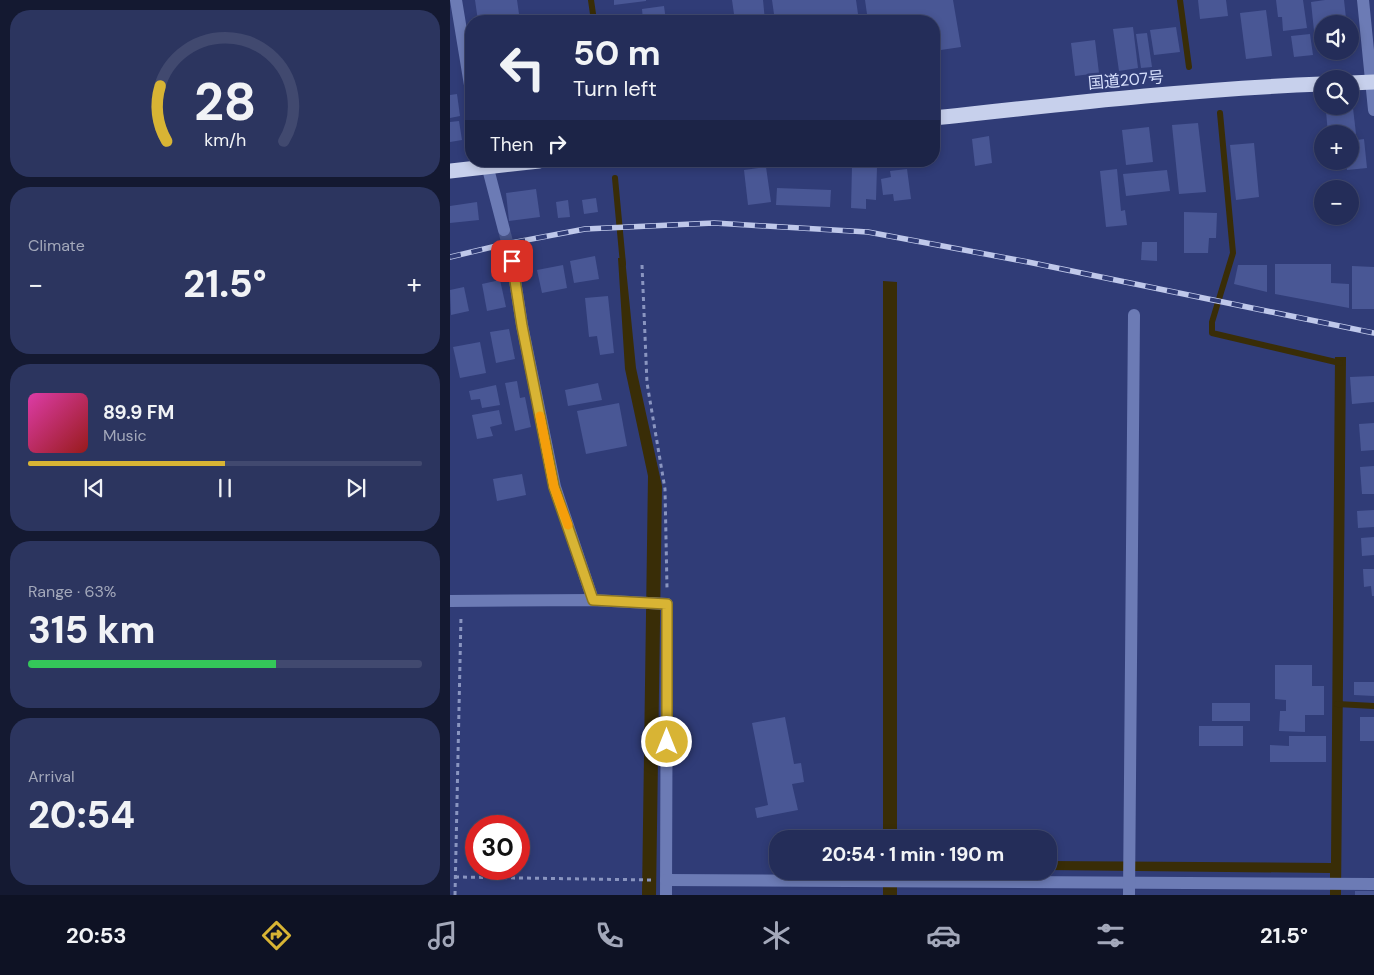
<!DOCTYPE html>
<meta charset="utf-8">
<style>
body{margin:0;font-family:"DM Sans","Noto Sans JP",sans-serif;background:#2c355f;color:#f1f3f6;height:100vh;display:flex;flex-direction:column;font-size:19px;white-space:nowrap}
*{box-sizing:border-box;margin:0}
p{font-size:16px;color:#a3a8ba}
.icon{flex:none;width:28px;height:28px;fill:none;stroke:currentColor;stroke-width:2;stroke-linecap:round;stroke-linejoin:round}
.map{position:relative;flex:1;overflow:hidden}
.details{display:flex;flex-direction:column;gap:10px;padding:10px;background:#141931;width:450px}
.details>*{flex:none}
.guide{position:absolute;left:15px;top:15px;width:475px;height:152px;border-radius:20px;box-shadow:0 2px 8px #0003,0 0 0 1px #41496f;background:#242d59;color:#f1f3f6;overflow:hidden}
.tools{position:absolute;left:864px;top:15px;display:grid;gap:10px}
.tools a{display:grid;place-items:center;width:45px;height:45px;border-radius:50%;background:#242d59;box-shadow:0 2px 8px #0003,0 0 0 1px #41496f;font-size:25px}
.speed{position:absolute;left:15px;top:815px;display:flex;gap:10px;font-size:25px;font-weight:700;text-align:center}
.speed>*{display:grid;place-content:center;width:65px;height:65px;border-radius:50%;background:#242d59;box-shadow:0 2px 8px #0003,0 0 0 1px #41496f;line-height:1}
.speed .limit{border:8px solid #d22;background:#fff;color:#111}
.pin{position:absolute;display:grid;place-items:center;width:42px;height:42px;color:#fff;margin:-21px;border-radius:10px;box-shadow:0 2px 8px #0006}
.me{position:absolute;width:55px;margin:-28px;rotate:0deg;stroke-linejoin:round;filter:drop-shadow(0 0 4px #0008)}
.turn{display:flex;align-items:center;gap:18px;height:105px;padding:0 25px;font-size:22px}
.turn .icon{width:65px;height:65px;stroke-width:2.5}
.turn b{display:block;font-size:35px;line-height:42px}
.then{display:flex;align-items:center;height:48px;padding:0 25px;background:#0003;gap:10px;font-size:19px}
.big{font-size:38px;font-weight:800;line-height:1.1}
.details .widget{flex:1;display:flex;flex-direction:column;justify-content:center;gap:8px;min-width:0;padding:0 18px;border-radius:20px;background:#2c355f}
.details .dial{align-items:center;gap:0}
.dial svg{height:130px;overflow:visible;fill:none;stroke:#41496f;stroke-width:7;stroke-linecap:round;text-anchor:middle}
.dial text{fill:#f1f3f6;stroke:none}
.song{display:flex;align-items:center;gap:15px}
.cover{width:60px;height:60px;border-radius:8px;background:linear-gradient(135deg,hsl(320 70% 55%),hsl(0 70% 35%))}
.played{height:5px;border-radius:2px;background:linear-gradient(90deg,#d8b434 50%,#41496f 50%)}
.keys{display:flex;justify-content:space-around;direction:ltr}
.heat{display:flex;justify-content:space-between;align-items:center;font-size:28px;direction:ltr}
.charge{height:8px;border-radius:4px;background:linear-gradient(90deg,#34c759 63%,#41496f 0)}
.trip{position:absolute;left:319px;top:830px;width:288px;height:50px;border-radius:20px;background:#242d59;box-shadow:0 2px 8px #0003,0 0 0 1px #41496f;font-weight:800;line-height:50px;text-align:center}
.dock{display:flex;height:80px;justify-content:space-around;align-items:center;background:#0e1224;color:#a3a8ba}
.dock .icon{width:35px;height:35px}
.dock .current{color:#d8b434}
.dock b{font-size:22px;color:#f1f3f6}
main{display:flex;flex:1;min-height:0}
.map>svg:first-child{display:block}
</style>
<main>
<section class="details">
<div class="widget dial"><svg viewBox="0 0 100 80">
<path d="M14 69A42 42 0 1 1 86 69"/>
<path d="M14 69A42 42 0 0 1 10 35" stroke="#d8b434"/>
<text x="50" y="56" font-size="32" font-weight="700">28</text>
<text x="50" y="72" font-size="11">km/h</text>
</svg></div>
<div class="widget"><p>Climate</p>
<div class="heat"><a>−</a><b class="big">21.5°</b><a>+</a></div>
</div>
<div class="widget">
<div class="song"><i class="cover"></i><div><b>89.9 FM</b><p>Music</p></div></div>
<div class="played"></div>
<div class="keys"><svg class="icon" aria-label="previous" viewBox="0 0 24 24"><path d="M18 5L8 12l10 7zM5 5v14"/></svg><svg class="icon" aria-label="pause" viewBox="0 0 24 24"><path d="M8 5v14M16 5v14"/></svg><svg class="icon" aria-label="next" viewBox="0 0 24 24"><path d="M6 5l10 7-10 7zM19 5v14"/></svg></div>
</div>
<div class="widget"><p>Range · 63%</p><b class="big">315 km</b><div class="charge"></div></div>
<div class="widget"><p>Arrival</p><b class="big">20:54</b></div>
</section>
<div class="map">
<svg width="924" height="895" viewBox="0 0 924 895">
<rect width="100%" height="100%" fill="#303c77"/>
<g fill="#392d07">
<path d="M168 258H175L186 368 212 486 206 895H192L198 476 175 369Z"/>
<path d="M433 281 447 282V839H433Z"/>
<path d="M885 357H896L891 895H880V873L598 870V861L881 863Z"/>
<rect x="433" y="871" width="14" height="24"/>
</g>
<g fill="none" stroke-linecap="round" stroke-linejoin="round">
<g stroke="#392d07" stroke-width="6">
<path d="M141 0 144 21"/>
<path d="M730 0 739 67"/>
<path d="M770 113 783 253 762 322V333L890 363"/>
<path d="M165 178 173 264"/>
<path d="M887 704 924 706"/>
</g>
</g>
<g fill="#495795">
<path d="M25 0H67L70 21H28Z"/>
<path d="M164 0H196V1L164 5Z"/>
<path d="M282 0H313L315 21H285Z"/>
<path d="M322 0H406L409 21H325Z"/>
<path d="M415 0H503L511 47 484 51V21H418Z"/>
<path d="M748 0H776L778 16 750 19Z"/>
<path d="M826 0H853L857 28 833 31 832 17H828Z"/>
<path d="M875 0H894L896 18 886 19V24H872V30L864 31 861 2Z"/>
<path d="M214 6 216 21H193L192 9Z"/>
<path d="M816 10 822 56 796 59 790 13Z"/>
<path d="M683 27 688 68 669 71 663 29Z"/>
<path d="M726 27 730 52 704 55 700 30Z"/>
<path d="M697 33 702 67 691 68 686 34Z"/>
<path d="M860 34 863 55 844 57 841 36Z"/>
<path d="M645 40 649 73 625 76 621 43Z"/>
<path d="M878 51H897V52L879 55Z"/>
<path d="M7 94 10 116 0 118V95Z"/>
<path d="M903 108 906 134H878L876 111Z"/>
<path d="M9 121 12 140 0 142V122Z"/>
<path d="M748 123 756 192 729 194 722 125Z"/>
<path d="M699 127 703 162 676 165 672 130Z"/>
<path d="M539 136 542 163 525 166 522 139Z"/>
<path d="M914 139 917 168 897 170 896 163 883 164V161H900V141Z"/>
<path d="M804 143 809 197 786 200 780 145Z"/>
<path d="M402 166 427 167 426 200 416 199V209L401 208Z"/>
<path d="M316 167 321 202 298 205 294 170Z"/>
<path d="M457 169 461 199 444 201 443 194 433 195 431 179 441 177 440 171Z"/>
<path d="M667 169 671 211 675 210 677 225 656 227 650 171Z"/>
<path d="M717 170 720 191 676 196 673 174Z"/>
<path d="M327 188 381 190 380 207 326 205Z"/>
<path d="M86 189 90 217 59 221 56 193Z"/>
<path d="M146 198 148 212 134 214 132 200Z"/>
<path d="M118 200 120 217 108 218 106 202Z"/>
<path d="M27 202 29 220 0 223V206Z"/>
<path d="M734 212 767 213 766 238H759L758 253H734Z"/>
<path d="M692 242H707V261L691 260Z"/>
<path d="M145 256 149 279 124 283 120 261Z"/>
<path d="M825 264H881V283L899 284V308L825 294Z"/>
<path d="M113 265 117 288 92 293 87 270Z"/>
<path d="M788 265H817V292L784 284Z"/>
<path d="M902 266 924 267V309H902Z"/>
<path d="M50 280 56 307 37 311 32 284Z"/>
<path d="M14 287 19 311 1 315 0 290Z"/>
<path d="M158 296 164 353 150 355 147 336 139 337 135 298Z"/>
<path d="M59 329 65 359 46 363 40 332Z"/>
<path d="M30 342 36 373 10 378 3 347Z"/>
<path d="M924 376V402L902 404 900 377Z"/>
<path d="M67 381 70 398 75 397 81 427 65 431 55 383Z"/>
<path d="M148 383 152 400 118 406 115 390Z"/>
<path d="M46 385 50 405 32 408 30 399 21 400 19 391Z"/>
<path d="M169 403 177 446 136 454 127 411Z"/>
<path d="M49 410 52 424 40 427 43 436 27 439 22 415Z"/>
<path d="M924 423V450L911 451 909 424Z"/>
<path d="M924 466V494H912L910 467Z"/>
<path d="M72 474 76 495 47 501 43 479Z"/>
<path d="M924 510V527L908 528 907 511Z"/>
<path d="M924 537V555L912 556 911 538Z"/>
<path d="M913 569H924V596H922L921 586 914 587Z"/>
<path d="M825 665H862V686H874V715H855V732L829 731 830 711H836V700L825 699Z"/>
<path d="M904 682H924V696L904 695Z"/>
<rect x="762" y="703" width="38" height="18"/>
<path d="M335 717 344 764 351 763 354 782 342 784 348 810 307 818 305 808 318 805 302 723Z"/>
<rect x="910" y="717" width="14" height="24"/>
<rect x="749" y="726" width="44" height="20"/>
<path d="M839 736H876V762H820V745L839 746Z"/>
<rect x="905" y="891" width="19" height="4"/>
</g>
<g fill="none" stroke-linecap="round" stroke-linejoin="round">
<path stroke="#49558b" stroke-width="12" stroke-dasharray="12 6" stroke-linecap="butt" d="M54 230 62 261"/>
<g stroke="#8a95c0" stroke-width="3" stroke-dasharray="4 4" stroke-linecap="butt">
<path d="M192 265 197 383 215 489 217 588"/>
<path d="M5 877 202 880"/>
<path d="M5 895 11 616"/>
</g>
<g stroke="#6c7bb5" stroke-width="12">
<path d="M6 0 21 91"/>
<path d="M913 0 924 110"/>
<path d="M36 161 54 230"/>
<path d="M62 261 72 325 105 487 143 600"/>
<path d="M0 601 143 600 217 604 216 895"/>
<path d="M216 880 924 884"/>
<path d="M679 895 684 315"/>
</g>
<g stroke="#c7d0ec" stroke-width="15">
<path d="M900 83 924 82"/>
<path d="M484 118C613 104 742 89 872 84"/>
<path d="M0 171 89 161"/>
</g>
<g stroke="#bfc8ea" stroke-width="5.5">
<path id="rail" d="M0 257 55 244 135 229 264 223 418 232 578 262 924 333"/>
</g>
<use href="#rail" stroke="#303c77" stroke-width="4" stroke-dasharray="11" stroke-linecap="butt"/>
</g>
<g fill="none" stroke-linecap="round" stroke-linejoin="round">
<g stroke="#8c7522" stroke-width="12">
<path id="route" d="M62 261 72 326 104 487 143 600 217 604V742"/>
</g>
<use href="#route" stroke="#d8b434" stroke-width="9"/>
<path stroke="#f59e0b" stroke-width="9" d="M90 416 104 487 118 525"/>
</g>
<g text-anchor="middle" dominant-baseline="central" stroke-width="5" stroke-linejoin="round" paint-order="stroke">
<g font-size="16" fill="#d7e0fd" stroke="#303c77">
<text transform="translate(676 80) rotate(-5)">国道207号</text>
</g>
</g>
</svg>
<div class="tools">
<a><svg class="icon" aria-label="sound" viewBox="0 0 24 24"><path d="M4 9h4l5-4v14l-5-4H4zM17 9q2 3 0 6"/></svg></a>
<a><svg class="icon" aria-label="search" viewBox="0 0 24 24"><circle cx="10" cy="10" r="6"/><path d="M15 15l6 6"/></svg></a>
<a>+</a>
<a>−</a>
</div>
<div class="speed"><div class="limit">30</div></div>
<div class="pin" style="left:62px;top:261px;background:#d93025"><svg class="icon" aria-label="arrive" viewBox="0 0 24 24"><path d="M6 21V4h12l-3 4 3 4H6"/></svg></div>
<svg class="me" style="left:217px;top:742px" viewBox="-20 -20 40 40"><circle r="17" fill="#d8b434" stroke="#fff" stroke-width="3"/><path d="M0-11L8 9 0 5-8 9z" fill="#fff"/></svg>
<div class="trip">20:54 · 1 min · 190 m</div>
<div class="guide">
<div class="turn"><svg class="icon" aria-label="left" viewBox="0 0 24 24"><path d="M17 20v-9H6M10 6l-5 5 5 5"/></svg><div><b>50 m</b>Turn left</div></div>
<div class="then">Then<svg class="icon" aria-label="right" viewBox="0 0 24 24"><path d="M7 20v-9h11M14 6l5 5-5 5"/></svg></div>
</div>
</div>
</main>
<nav class="dock">
<b>20:53</b>
<svg class="icon current" aria-label="directions" viewBox="0 0 24 24"><path d="M12 3l9 9-9 9-9-9zM9 14v-3h6M13 9l2 2-2 2"/></svg>
<svg class="icon" aria-label="music" viewBox="0 0 24 24"><path d="M9 18V5l10-2v13"/><circle cx="6" cy="18" r="3"/><circle cx="16" cy="16" r="3"/></svg>
<svg class="icon" aria-label="phone" viewBox="0 0 24 24"><path d="M5 4h4l2 5-3 2q2 4 5 5l2-3 5 2v4C11 20 4 13 5 4z"/></svg>
<svg class="icon" aria-label="climate" viewBox="0 0 24 24"><path d="M12 3v18M4 7l16 10M4 17L20 7"/></svg>
<svg class="icon" aria-label="car" viewBox="0 0 24 24"><path d="M5 17H2v-5l4-1 3-4h7l3 4 3 1v5h-3M9 17h6M6 11h13"/><circle cx="7" cy="17" r="2"/><circle cx="17" cy="17" r="2"/></svg>
<svg class="icon" aria-label="filters" viewBox="0 0 24 24"><path d="M4 7h16M4 17h16"/><circle cx="9" cy="7" r="2"/><circle cx="15" cy="17" r="2"/></svg>
<b>21.5°</b>
</nav>
